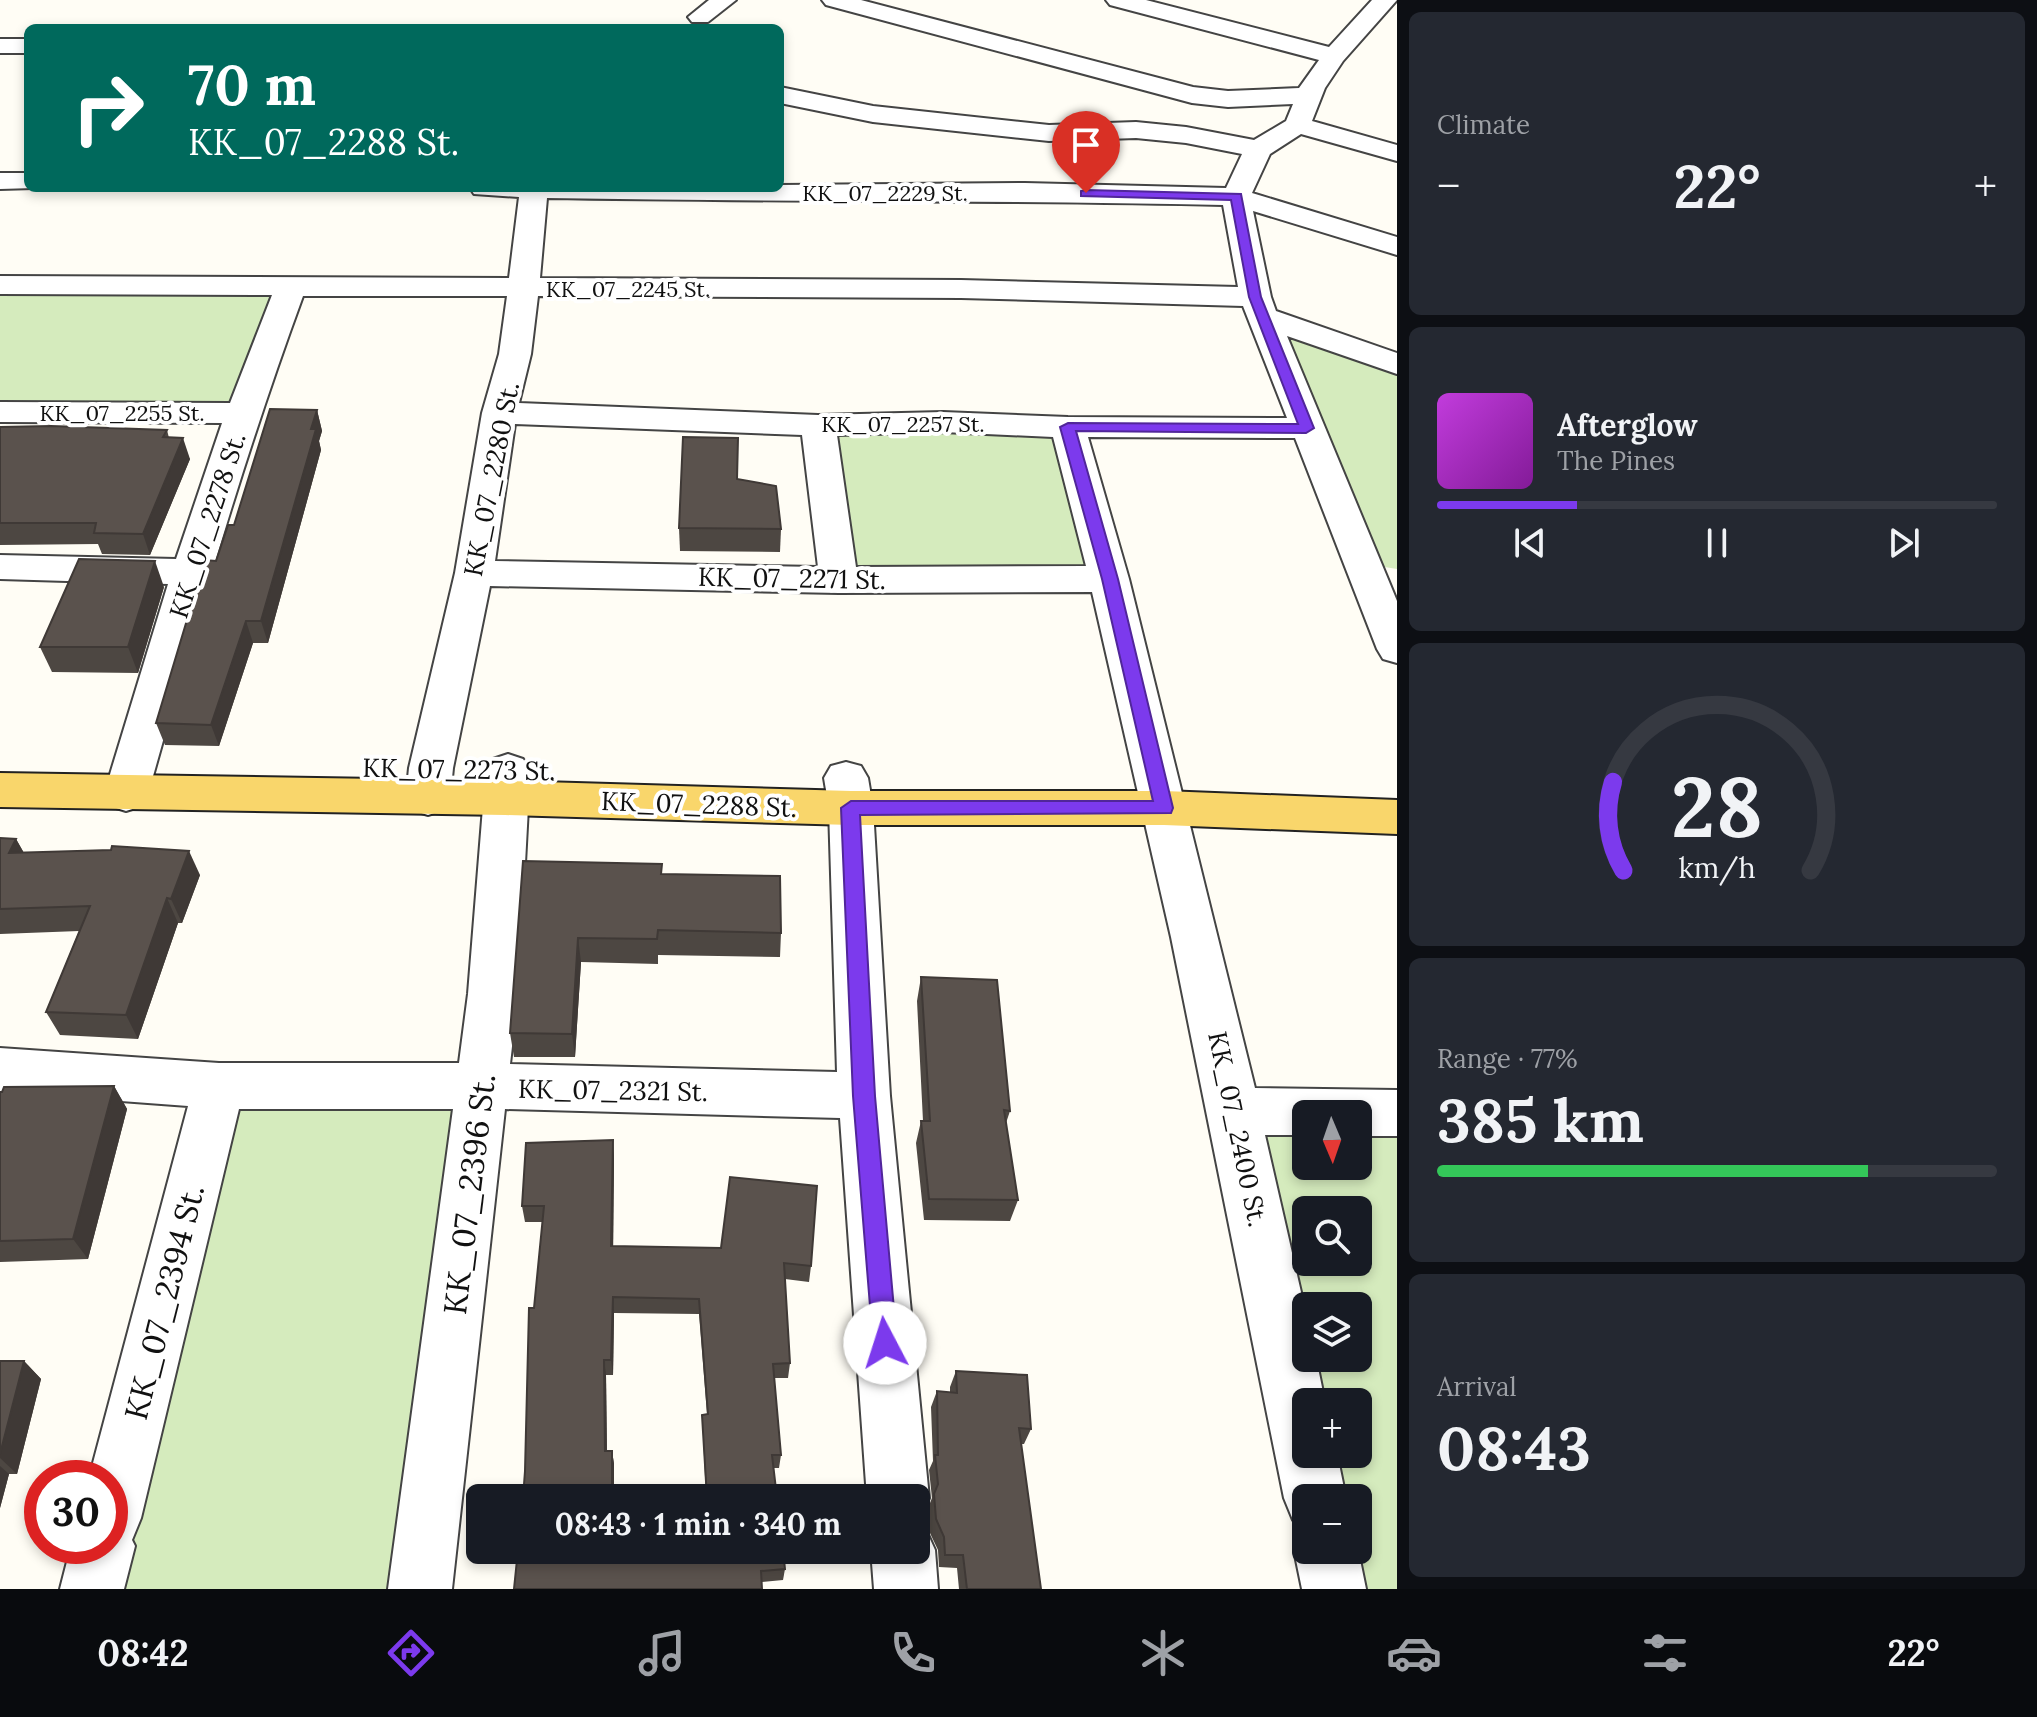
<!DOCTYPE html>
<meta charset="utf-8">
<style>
body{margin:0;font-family:Lora,serif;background:#242831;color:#f1f3f6;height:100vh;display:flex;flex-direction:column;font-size:30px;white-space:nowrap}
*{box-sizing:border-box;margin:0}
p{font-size:26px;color:#9ea1a6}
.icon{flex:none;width:44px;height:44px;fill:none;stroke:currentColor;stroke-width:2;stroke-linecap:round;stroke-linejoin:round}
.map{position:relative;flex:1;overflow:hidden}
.details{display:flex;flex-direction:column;gap:12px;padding:12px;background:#0d0f14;width:640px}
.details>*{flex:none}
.top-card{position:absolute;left:24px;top:24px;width:760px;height:168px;border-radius:12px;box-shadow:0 4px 12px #0003;background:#00695c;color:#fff;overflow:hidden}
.needle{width:52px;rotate:178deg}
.fabs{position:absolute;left:1292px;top:1100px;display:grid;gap:16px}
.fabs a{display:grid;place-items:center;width:80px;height:80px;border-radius:12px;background:#171b24;box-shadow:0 4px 12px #0003;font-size:40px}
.speed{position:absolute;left:24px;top:1460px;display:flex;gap:16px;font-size:40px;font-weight:700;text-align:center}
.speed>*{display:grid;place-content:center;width:104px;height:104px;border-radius:50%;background:#171b24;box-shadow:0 4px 12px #0003;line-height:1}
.speed .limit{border:12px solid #d22;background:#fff;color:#111}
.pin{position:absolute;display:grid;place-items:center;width:68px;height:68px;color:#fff;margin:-82px -34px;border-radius:50% 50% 50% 0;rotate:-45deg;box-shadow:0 0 8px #0007}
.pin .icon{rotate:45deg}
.me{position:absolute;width:88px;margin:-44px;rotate:355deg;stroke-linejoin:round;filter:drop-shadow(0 0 6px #0008)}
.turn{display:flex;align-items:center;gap:28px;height:168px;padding:0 32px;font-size:36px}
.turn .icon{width:104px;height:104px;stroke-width:2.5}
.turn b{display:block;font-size:56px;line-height:68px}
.big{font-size:60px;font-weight:700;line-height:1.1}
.details .tile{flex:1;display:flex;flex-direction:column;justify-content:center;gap:12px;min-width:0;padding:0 28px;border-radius:12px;background:#242831}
.details .dial{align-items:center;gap:0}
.dial svg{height:208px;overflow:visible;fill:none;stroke:#363941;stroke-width:7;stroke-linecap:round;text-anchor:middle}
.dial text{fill:#f1f3f6;stroke:none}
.song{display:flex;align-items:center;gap:24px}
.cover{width:96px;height:96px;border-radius:12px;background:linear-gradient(135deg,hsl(290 70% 55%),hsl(290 70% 35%))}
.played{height:8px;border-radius:4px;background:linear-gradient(90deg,#7c3aed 25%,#363941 25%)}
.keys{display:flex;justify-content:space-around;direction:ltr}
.heat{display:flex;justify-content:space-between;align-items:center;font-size:44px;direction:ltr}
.charge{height:12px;border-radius:6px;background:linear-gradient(90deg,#34c759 77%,#363941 0)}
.trip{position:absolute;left:466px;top:1484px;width:464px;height:80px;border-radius:12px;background:#171b24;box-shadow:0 4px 12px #0003;font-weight:700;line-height:80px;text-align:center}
.tabs{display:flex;height:128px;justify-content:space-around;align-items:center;background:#090b0e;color:#9ea1a6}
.tabs .icon{width:56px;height:56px}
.tabs .selected{color:#7c3aed}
.tabs b{font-size:36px;color:#f1f3f6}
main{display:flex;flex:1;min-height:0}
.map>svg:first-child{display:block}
</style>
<main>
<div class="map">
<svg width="1397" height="1589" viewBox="0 0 1397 1589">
<rect width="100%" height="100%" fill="#fffdf5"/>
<g fill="#d5ebbd" fill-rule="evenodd">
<path d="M0 285 291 287 243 413 0 412Z"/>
<path d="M1264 317 1397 364V569L1360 563Z"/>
<path d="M818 425 1068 427 1110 579 839 580Z"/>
<path d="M219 1086H482L420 1589H92L110 1546Z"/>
<path d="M1236 1111 1397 1113V1589H1334L1358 1550V1498H1316L1306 1454H1358V1402H1306ZM1306 1114H1358V1166H1306ZM1306 1210H1358V1262H1306ZM1306 1306H1358V1358H1306Z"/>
</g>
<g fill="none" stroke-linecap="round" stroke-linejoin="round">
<g stroke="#444" stroke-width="4">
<g id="minor">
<path d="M709 0H736L708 22H692L688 17Z"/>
<path d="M822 0H861L1193 87 1228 91 1299 88 1319 60 1110 5 1106 0H1146L1329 47 1372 0H1397L1343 61 1325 88 1312 121 1397 145V161L1301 134 1270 154 1252 193 1397 237V255L1253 211 1271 297 1276 311 1397 353V374L1287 336 1397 601V663L1383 659 1377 649 1295 438 1088 437 1129 579 1255 1088 1397 1090V1136H1358V1114H1306V1135H1265L1306 1314V1358H1316L1325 1402H1306V1454H1337L1346 1498H1306V1525L1293 1520 1284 1498 1171 937 1092 592 839 593 490 586 453 768 450 798 444 810 428 815 412 810 406 798 409 768 455 573 482 413 499 354 507 296H303C243 459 195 626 148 794L142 806 126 811 110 806 104 794 168 584 0 579V555L176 559 222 423 0 422V402L230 403 272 295 0 294V276L509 278 519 197 474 194 470 188H780V185L1025 183 1226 188 1242 154 1186 143 1136 138 1049 141 873 122 780 103V87L873 106 1049 125 1136 122 1186 127 1254 140 1286 121 1293 104 1228 107 1192 103 826 5ZM547 198C773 202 998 200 1223 205L1238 287 961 280 540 278ZM538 296 961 298 1243 306 1287 418 1068 417 943 412 818 415 519 403 531 354ZM515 424 802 435 818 567 495 561ZM943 432 1053 437 1086 566 856 567 837 435Z"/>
<rect x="0" y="39" width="28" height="14"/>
<path d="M0 173H28V188H34L0 189Z"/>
<path d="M508 754 523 759 530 770 518 994 510 1064 837 1072 829 808 824 778 831 766 846 762 861 766 868 778 873 808 890 1096 929 1498 920 1520 916 1522V1498H867L840 1118 505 1109 452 1589H388L453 1109H239L141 1518 132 1540 135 1546 124 1589H60L71 1546H110V1478H89L188 1106 0 1092V1048L219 1063H459L468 994 486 770 493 759Z"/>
<path d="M916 1524 925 1528 935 1550 938 1589H874L871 1550H916Z"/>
<path d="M1306 1526V1550H1358L1366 1589H1302L1294 1550Z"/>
</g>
</g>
<g stroke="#222" stroke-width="4">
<path id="major" d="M0 773 505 781 851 791H1164L1397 800V834L1164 825H851L505 815 0 807Z"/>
</g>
<use href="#minor" fill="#fff" fill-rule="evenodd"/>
<use href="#major" fill="#f9d66b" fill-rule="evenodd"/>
</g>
<g fill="#4d4742">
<path d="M317 410 322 431 319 441 321 450 268 643H253L219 746 165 745 156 723 216 561 234 525Z"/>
<path d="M0 427 167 430 169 438 190 459 150 555 102 554 98 544 0 545Z"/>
<path d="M737 479 781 529 780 552 680 551 679 528Z"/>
<path d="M164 587 138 673 52 672 40 647Z"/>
<path d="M0 838 16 839 24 853 200 875 182 923H178L138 1039 60 1035 46 1012 79 931 0 934Z"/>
<path d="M523 861 662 874 781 933 780 957 658 955V964L581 962 575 1057H514L510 1033Z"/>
<path d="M921 977 1010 1111 1006 1123 1018 1200 1010 1221 924 1220 916 1143 921 1121H923L917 1001Z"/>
<path d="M114 1086 127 1109 88 1259 0 1262V1092Z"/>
<path d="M613 1140 614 1157 613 1246 811 1266 809 1282 785 1279 790 1363 788 1378H774L781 1455 779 1468H773L777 1498H706L702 1415 707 1414 699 1314 614 1313 613 1375H606L607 1451H612L614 1464 525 1471 534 1308 543 1222H525L522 1206Z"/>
<path d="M0 1361H24L41 1379 17 1474H9L0 1508Z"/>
<path d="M956 1371 1031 1429 1024 1444H1021L1041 1589H959L957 1568 939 1567 938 1550 930 1533 928 1508 932 1498 929 1470 933 1461 931 1407 937 1391 950 1393V1387Z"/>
<path d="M518 1550 785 1569 783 1580 762 1582Z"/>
</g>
<g fill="#3f3936">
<path d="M317 410 322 431 319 441 321 450 268 643 261 621 311 429Z"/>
<path d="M183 438 190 459 150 555 143 534Z"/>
<path d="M155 561 164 587 138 673 128 647Z"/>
<path d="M246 621 253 643 219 746 211 725Z"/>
<path d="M16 839 30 864 9 853Z"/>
<path d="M189 851 200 875 182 923 171 899Z"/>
<path d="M167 898 178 923 138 1039 126 1015Z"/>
<path d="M578 938 581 962 575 1057 572 1034Z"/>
<path d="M114 1086 127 1109 88 1259 73 1239Z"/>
<path d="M613 1140 614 1157 613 1262 611 1246Z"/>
<path d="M613 1297 614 1313 613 1375 611 1360Z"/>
<path d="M604 1360 606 1375 607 1464 605 1451Z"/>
<path d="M24 1361 41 1379 17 1474 0 1458V1454Z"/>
<path d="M612 1451 614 1464V1498H612Z"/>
<path d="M0 1466 9 1474 0 1508Z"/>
</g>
<g fill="#5a524d" stroke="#3f3936" stroke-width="2">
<path d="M270 409 317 410 311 429H316L261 621H246L211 725 156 723 205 560 216 561 228 525H234Z"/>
<path d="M51 426 167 430 163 437 183 438 143 534 94 533 96 523H0V427Z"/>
<path d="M683 437 738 438 737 479 776 486 781 529 679 528Z"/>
<path d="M79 559 155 561 128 647H40Z"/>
<path d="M0 838 16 839 9 853 111 850 112 846 189 851 171 899 167 898 126 1015 46 1012 90 906 0 909Z"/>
<path d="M523 861 662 864 661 874 780 876 781 933 658 930 657 939 578 938 572 1034 510 1033Z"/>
<path d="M921 977 997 980 1010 1111 1004 1110 1018 1200 929 1199 921 1121H930Z"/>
<path d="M114 1086 73 1239 0 1241V1092H2L4 1087Z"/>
<path d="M613 1140 611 1246 721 1248 730 1177 817 1186 811 1266 784 1263 790 1363 773 1364 781 1455H772L777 1498H707L702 1415 708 1414 699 1299 613 1297 611 1360H604L605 1451H612V1498H523L525 1471 529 1308H534L544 1206H522L526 1143Z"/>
<path d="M0 1361H24L0 1454Z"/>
<path d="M956 1371 1027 1375 1031 1429 1019 1428 1041 1589H967L963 1555H945L944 1537 936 1519 934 1494 938 1484 935 1455H938L937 1391 957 1393Z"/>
<path d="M518 1550H783L785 1569 761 1571 762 1589H514Z"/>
</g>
<path fill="#7c3aed" stroke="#51269a" stroke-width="2" d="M1086 190 1241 194 1261 297 1314 428 1306 433 1076 431 1118 579 1173 808 1171 813 860 815 875 1096 897 1343 894 1352 885 1355 877 1352 873 1343 853 1096 841 808 851 801H1153L1102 579 1060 427 1068 423 1298 424 1249 297 1231 200 1081 196V191Z"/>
<g text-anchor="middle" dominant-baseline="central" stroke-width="8" stroke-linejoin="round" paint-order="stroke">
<g font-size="22" fill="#111" stroke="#fff">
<text x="885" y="193">KK_07_2229 St.</text>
<text x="628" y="289">KK_07_2245 St.</text>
<text x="122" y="413">KK_07_2255 St.</text>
<text x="903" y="424">KK_07_2257 St.</text>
</g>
<g font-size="26" fill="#111" stroke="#fff">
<text transform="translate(491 479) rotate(-79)">KK_07_2280 St.</text>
<text transform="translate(207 525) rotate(-72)">KK_07_2278 St.</text>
<text transform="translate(792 578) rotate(1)">KK_07_2271 St.</text>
<text transform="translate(459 769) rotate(1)">KK_07_2273 St.</text>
<text transform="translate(699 804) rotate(2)">KK_07_2288 St.</text>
<text transform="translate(613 1090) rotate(1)">KK_07_2321 St.</text>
<text transform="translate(1238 1129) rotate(78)">KK_07_2400 St.</text>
</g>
<g font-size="32" fill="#111" stroke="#fff">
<text transform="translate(469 1194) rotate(-83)">KK_07_2396 St.</text>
<text transform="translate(164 1302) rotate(-76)">KK_07_2394 St.</text>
</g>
</g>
</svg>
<div class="fabs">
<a><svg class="needle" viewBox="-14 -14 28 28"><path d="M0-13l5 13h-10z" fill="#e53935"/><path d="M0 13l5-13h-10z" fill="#9ea1a6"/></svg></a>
<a><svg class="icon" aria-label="search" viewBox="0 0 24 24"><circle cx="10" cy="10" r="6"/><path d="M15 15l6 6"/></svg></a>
<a><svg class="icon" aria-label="layers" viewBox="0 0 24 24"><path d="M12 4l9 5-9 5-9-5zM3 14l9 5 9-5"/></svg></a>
<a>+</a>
<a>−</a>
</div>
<div class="speed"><div class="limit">30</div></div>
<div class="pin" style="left:1086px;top:193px;background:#d93025"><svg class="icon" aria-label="arrive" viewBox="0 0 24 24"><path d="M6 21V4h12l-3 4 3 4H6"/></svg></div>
<svg class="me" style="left:885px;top:1343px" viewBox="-20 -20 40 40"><circle r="19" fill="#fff"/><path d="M0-13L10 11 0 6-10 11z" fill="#7c3aed"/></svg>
<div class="trip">08:43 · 1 min · 340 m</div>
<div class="top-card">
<div class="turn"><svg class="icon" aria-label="right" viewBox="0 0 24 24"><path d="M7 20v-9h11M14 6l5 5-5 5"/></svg><div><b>70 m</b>KK_07_2288 St.</div></div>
</div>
</div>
<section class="details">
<div class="tile"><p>Climate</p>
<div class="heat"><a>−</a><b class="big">22°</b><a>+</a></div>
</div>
<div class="tile">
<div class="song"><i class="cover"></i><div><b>Afterglow</b><p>The Pines</p></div></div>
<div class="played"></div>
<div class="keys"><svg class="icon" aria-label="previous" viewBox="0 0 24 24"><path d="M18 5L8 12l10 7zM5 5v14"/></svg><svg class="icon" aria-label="pause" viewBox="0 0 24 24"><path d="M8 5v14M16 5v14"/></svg><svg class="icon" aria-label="next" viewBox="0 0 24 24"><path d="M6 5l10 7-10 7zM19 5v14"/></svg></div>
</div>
<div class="tile dial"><svg viewBox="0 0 100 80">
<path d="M14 69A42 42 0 1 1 86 69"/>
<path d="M14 69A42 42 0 0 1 10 35" stroke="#7c3aed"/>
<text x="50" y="56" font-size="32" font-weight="700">28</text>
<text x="50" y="72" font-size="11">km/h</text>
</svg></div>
<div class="tile"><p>Range · 77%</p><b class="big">385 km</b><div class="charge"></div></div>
<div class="tile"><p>Arrival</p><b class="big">08:43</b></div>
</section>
</main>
<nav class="tabs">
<b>08:42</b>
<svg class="icon selected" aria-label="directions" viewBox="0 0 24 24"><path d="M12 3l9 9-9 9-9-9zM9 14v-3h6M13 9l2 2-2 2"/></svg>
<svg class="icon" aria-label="music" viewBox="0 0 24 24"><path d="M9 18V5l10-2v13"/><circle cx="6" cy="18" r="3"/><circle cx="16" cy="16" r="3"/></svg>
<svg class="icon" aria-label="phone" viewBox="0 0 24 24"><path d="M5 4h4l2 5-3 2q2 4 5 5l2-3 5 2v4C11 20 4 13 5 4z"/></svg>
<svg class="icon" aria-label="climate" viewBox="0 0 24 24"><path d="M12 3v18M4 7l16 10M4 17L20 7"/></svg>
<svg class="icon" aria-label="car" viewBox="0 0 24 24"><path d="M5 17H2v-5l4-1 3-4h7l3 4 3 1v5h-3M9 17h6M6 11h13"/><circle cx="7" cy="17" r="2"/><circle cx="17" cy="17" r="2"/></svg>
<svg class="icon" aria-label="filters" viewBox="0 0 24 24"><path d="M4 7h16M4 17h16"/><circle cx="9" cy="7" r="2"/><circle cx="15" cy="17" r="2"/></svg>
<b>22°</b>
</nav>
